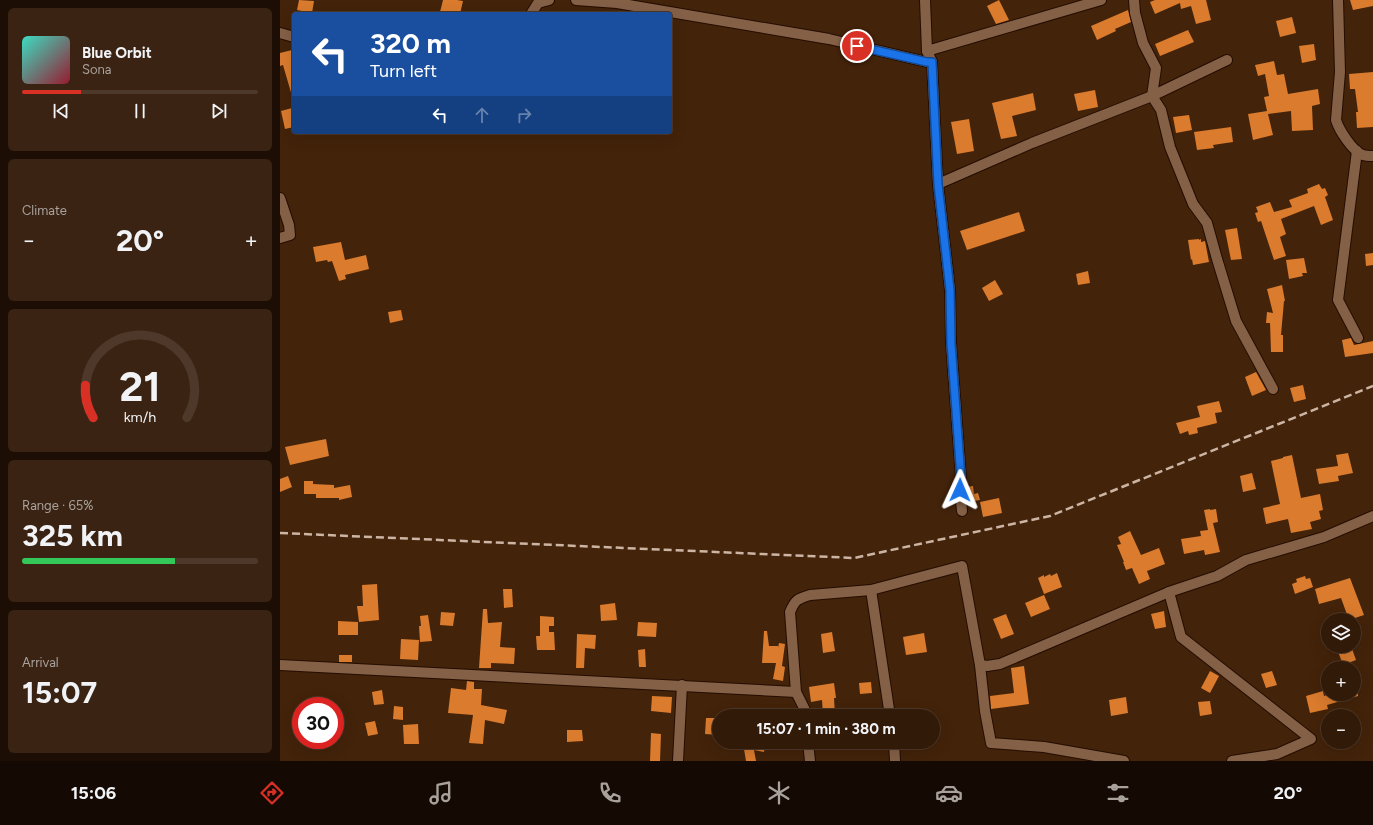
<!DOCTYPE html>
<meta charset="utf-8">
<style>
body{margin:0;font-family:Figtree,sans-serif;background:#3a2312;color:#f1f3f6;height:100vh;display:flex;flex-direction:column;font-size:15px;white-space:nowrap}
*{box-sizing:border-box;margin:0}
p{font-size:13px;color:#a8a19c}
.icon{flex:none;width:22px;height:22px;fill:none;stroke:currentColor;stroke-width:2;stroke-linecap:round;stroke-linejoin:round}
.map{position:relative;flex:1;overflow:hidden}
.details{display:flex;flex-direction:column;gap:8px;padding:8px;background:#1c0e04;width:280px}
.details>*{flex:none}
.guide{position:absolute;left:12px;top:12px;width:380px;height:122px;border-radius:4px;box-shadow:0 4px 16px #0002,0 0 0 1px #4d3829;background:#1a4fa0;color:#fff;overflow:hidden}
.controls{position:absolute;left:1041px;top:613px;display:grid;gap:8px}
.controls a{display:grid;place-items:center;width:40px;height:40px;border-radius:50%;background:#321a08;box-shadow:0 4px 16px #0002,0 0 0 1px #4d3829;font-size:20px}
.speed{position:absolute;left:12px;top:697px;display:flex;gap:8px;font-size:20px;font-weight:700;text-align:center}
.speed>*{display:grid;place-content:center;width:52px;height:52px;border-radius:50%;background:#321a08;box-shadow:0 4px 16px #0002,0 0 0 1px #4d3829;line-height:1}
.speed .limit{border:6px solid #d22;background:#fff;color:#111}
.pin{position:absolute;display:grid;place-items:center;width:34px;height:34px;color:#fff;margin:-17px;border:2px solid #fff;border-radius:50%;box-shadow:0 1px 4px #0007}
.me{position:absolute;width:44px;margin:-22px;rotate:1deg;stroke-linejoin:round;filter:drop-shadow(0 0 3px #0008)}
.turn{display:flex;align-items:center;gap:14px;height:84px;padding:0 12px;font-size:18px}
.turn .icon{width:52px;height:52px;stroke-width:2.5}
.turn b{display:block;font-size:28px;line-height:34px}
.lanes{display:flex;align-items:center;height:38px;padding:0 12px;background:#0003;justify-content:center;gap:20px;direction:ltr}
.lanes .off{opacity:.35}
.big{font-size:30px;font-weight:700;line-height:1.1}
.details .tile{flex:1;display:flex;flex-direction:column;justify-content:center;gap:6px;min-width:0;padding:0 14px;border-radius:6px;background:#3a2312}
.details .dial{align-items:center;gap:0}
.dial svg{height:104px;overflow:visible;fill:none;stroke:#4d3829;stroke-width:7;stroke-linecap:round;text-anchor:middle}
.dial text{fill:#f1f3f6;stroke:none}
.song{display:flex;align-items:center;gap:12px}
.cover{width:48px;height:48px;border-radius:6px;background:linear-gradient(135deg,hsl(170 70% 55%),hsl(350 70% 35%))}
.played{height:4px;border-radius:2px;background:linear-gradient(90deg,#d93025 25%,#4d3829 25%)}
.keys{display:flex;justify-content:space-around;direction:ltr}
.heat{display:flex;justify-content:space-between;align-items:center;font-size:22px;direction:ltr}
.charge{height:6px;border-radius:3px;background:linear-gradient(90deg,#34c759 65%,#4d3829 0)}
.trip{position:absolute;left:432px;top:709px;width:228px;height:40px;border-radius:20px;background:#321a08;box-shadow:0 4px 16px #0002,0 0 0 1px #4d3829;font-weight:700;line-height:40px;text-align:center}
.dock{display:flex;height:64px;justify-content:space-around;align-items:center;background:#140a03;color:#a8a19c}
.dock .icon{width:28px;height:28px}
.dock .selected{color:#d93025}
.dock b{font-size:18px;color:#f1f3f6}
main{display:flex;flex:1;min-height:0}
.map>svg:first-child{display:block}
</style>
<main>
<section class="details">
<div class="tile">
<div class="song"><i class="cover"></i><div><b>Blue Orbit</b><p>Sona</p></div></div>
<div class="played"></div>
<div class="keys"><svg class="icon" aria-label="previous" viewBox="0 0 24 24"><path d="M18 5L8 12l10 7zM5 5v14"/></svg><svg class="icon" aria-label="pause" viewBox="0 0 24 24"><path d="M8 5v14M16 5v14"/></svg><svg class="icon" aria-label="next" viewBox="0 0 24 24"><path d="M6 5l10 7-10 7zM19 5v14"/></svg></div>
</div>
<div class="tile"><p>Climate</p>
<div class="heat"><a>−</a><b class="big">20°</b><a>+</a></div>
</div>
<div class="tile dial"><svg viewBox="0 0 100 80">
<path d="M14 69A42 42 0 1 1 86 69"/>
<path d="M14 69A42 42 0 0 1 8 44" stroke="#d93025"/>
<text x="50" y="56" font-size="32" font-weight="700">21</text>
<text x="50" y="72" font-size="11">km/h</text>
</svg></div>
<div class="tile"><p>Range · 65%</p><b class="big">325 km</b><div class="charge"></div></div>
<div class="tile"><p>Arrival</p><b class="big">15:07</b></div>
</section>
<div class="map">
<svg width="1093" height="761" viewBox="0 0 1093 761">
<rect width="100%" height="100%" fill="#43230a"/>
<g fill="#da7b2e">
<path d="M19 0 34 1 32 13 17 10Z"/>
<path d="M163 0H177L183 1 180 14H169L160 12Z"/>
<path d="M719 0 729 20 716 24 707 6Z"/>
<path d="M875 0H926L931 20 916 24 911 6 901 9 900 3 875 14 870 2Z"/>
<path d="M1070 0H1093V6L1073 10Z"/>
<path d="M848 10 851 22 835 29 836 31 817 40 811 26Z"/>
<path d="M1012 17 1016 33 1000 37 996 21Z"/>
<path d="M908 30 914 42 880 56 875 44Z"/>
<path d="M1034 44 1036 60 1022 63 1019 46Z"/>
<path d="M12 50 14 56V96H12L3 65 0 66V53Z"/>
<path d="M994 61 997 75 1004 74 1008 94 1038 89 1040 104 1032 106 1033 130 1012 131 1011 111 988 114 993 135 973 140 968 114 987 111 984 97 989 96 985 74 978 76 975 65Z"/>
<path d="M1093 72V127L1077 128 1076 112H1078L1075 89H1070L1069 74Z"/>
<path d="M815 90 818 107 798 111 794 94Z"/>
<path d="M753 93 756 110 732 116 737 136 721 139 712 103Z"/>
<path d="M12 108 14 114V127L5 129 1 111Z"/>
<path d="M909 115 912 130 896 133 893 117Z"/>
<path d="M689 119 694 151 677 154 671 122Z"/>
<path d="M951 127 953 142 933 145 934 148 917 150 914 132Z"/>
<path d="M1039 184 1042 189 1045 188 1048 195 1045 197 1053 220 1041 225 1034 206 1001 219 1006 234 1000 237 1006 256 994 260 981 221 978 222 975 213 978 212 976 207 990 202 994 212 1012 207 1009 200 1028 193 1027 189Z"/>
<path d="M739 212 745 231 687 250 680 231Z"/>
<path d="M957 228 962 259 951 260 945 230Z"/>
<path d="M919 239V240L921 239V242L925 241 929 262 913 265 912 259 911 260 908 240Z"/>
<path d="M61 242 65 260 86 255 89 269 65 275 66 279 59 281 52 261 48 262 47 260 36 262 33 247Z"/>
<path d="M1093 253V265L1086 266 1085 254Z"/>
<path d="M1024 258 1027 273H1022L1023 276 1009 279 1006 260Z"/>
<path d="M808 271 810 283 798 285 796 274Z"/>
<path d="M715 280 723 294 709 301 702 288Z"/>
<path d="M1002 285 1005 301H1004L1001 335H1003V352H991L990 323H986L987 312 993 313 987 289Z"/>
<path d="M121 310 123 320 110 323 108 312Z"/>
<path d="M1071 338 1074 345 1093 341V353L1065 357 1062 340Z"/>
<path d="M976 372 986 390 972 396 965 377Z"/>
<path d="M1023 385 1026 399 1014 402 1010 388Z"/>
<path d="M939 401 942 412 935 413 937 423 917 428 918 433 909 435 908 431 900 434 896 423 920 417 917 406Z"/>
<path d="M46 439 49 456 10 465 5 447Z"/>
<path d="M1068 453 1073 473 1058 476 1059 481 1039 484 1036 469 1058 466 1056 455Z"/>
<path d="M1012 455 1021 498 1040 494 1043 510 1039 511 1041 519 1030 522 1032 529 1011 533 1008 519 986 524 983 508 1000 504 991 461 1003 458V457Z"/>
<path d="M972 473 976 489 963 492 960 476Z"/>
<path d="M8 476 12 487 0 492V479Z"/>
<path d="M24 481H33V484L54 485V488L70 485 72 497 59 500V498H36V494H24Z"/>
<path d="M693 486 694 494 698 493 700 500 688 502 687 487Z"/>
<path d="M719 498 722 513 703 517 700 502Z"/>
<path d="M930 509V510L936 509 938 522 933 523 940 552 925 555 924 550 904 554 901 539 921 536 920 531 928 530 924 510Z"/>
<path d="M850 531 861 555 879 548 885 564 867 571 870 579 859 584 852 568 846 570 843 562H844L837 545 841 544 838 537Z"/>
<path d="M777 573 782 587 764 594 758 578 764 575V577L770 574 771 576Z"/>
<path d="M1025 576 1026 579 1030 578 1033 587 1015 594 1012 584 1017 582 1016 579Z"/>
<path d="M1070 578 1084 615 1069 620 1061 598 1039 604 1035 589Z"/>
<path d="M97 584 99 620 79 622 77 606H83L82 585Z"/>
<path d="M223 589H232L233 607 224 608Z"/>
<path d="M764 595 770 609 751 617 745 603Z"/>
<path d="M335 603 337 620 321 621 320 605Z"/>
<path d="M203 609H207L208 623 222 622 220 647 235 648 234 664 211 663V668H199Z"/>
<path d="M884 611 886 627 875 629 871 614Z"/>
<path d="M161 612 175 613 173 626 160 625Z"/>
<path d="M726 614 734 634 721 639 713 619Z"/>
<path d="M148 615 152 641 140 642 139 626H141L140 616Z"/>
<path d="M260 616 274 617V626H269V632H274L275 650H257L256 636H260Z"/>
<path d="M58 621 78 622V635H58Z"/>
<path d="M358 622 377 623 376 637 357 636Z"/>
<path d="M484 631H487L489 646H498V648L499 643 505 644 502 666 505 667 503 681 493 679 496 663H482Z"/>
<path d="M552 632 555 651 543 653 541 634Z"/>
<path d="M644 633 647 652 626 655 623 637Z"/>
<path d="M297 634 316 635 315 649 305 648 304 668H296Z"/>
<path d="M121 639 139 640 138 660 120 659Z"/>
<path d="M1056 646H1071L1076 660 1063 665Z"/>
<path d="M365 649 366 667H359L358 650Z"/>
<rect x="59" y="655" width="13" height="7"/>
<path d="M744 666 749 704 711 709 710 696 734 693 731 668Z"/>
<path d="M930 671 939 676 930 693 921 688Z"/>
<path d="M992 671 997 685 986 688 981 674Z"/>
<path d="M187 681 194 682V689H202L201 705 227 710 224 724 205 720 203 744 189 743 193 715 168 713 171 688 186 690Z"/>
<path d="M591 682 592 693 580 694 579 683Z"/>
<path d="M554 683 556 698H554L555 715H543L542 700 531 702 529 687Z"/>
<path d="M102 690 104 704 94 705 92 692Z"/>
<path d="M1043 691 1044 696 1050 694H1078V696L1047 705 1048 709 1030 713 1026 696Z"/>
<path d="M372 696 392 697 391 713 371 711Z"/>
<path d="M846 697 848 713 831 716 829 700Z"/>
<path d="M930 701 932 714 920 716 918 702Z"/>
<path d="M114 706 123 707V720L113 719Z"/>
<path d="M426 718H439V735L425 734Z"/>
<path d="M95 721 98 734 88 736 85 723Z"/>
<path d="M138 724 139 744H124L123 725Z"/>
<path d="M287 730H302L303 741 287 742Z"/>
<path d="M371 733 381 734 380 761H370Z"/>
<path d="M462 742H485L484 752 474 750 476 761H466L464 749H461Z"/>
</g>
<g fill="none" stroke-linecap="round" stroke-linejoin="round">
<g stroke="#240d00" stroke-width="12">
<g id="minor">
<path d="M296 0 337 3 549 39 647 62H652L647 51 821 0"/>
<path d="M645 0 647 51"/>
<path d="M854 0 855 13 863 43 876 68 872 96 881 110 890 147 913 204 927 223 937 259 956 321 993 389"/>
<path d="M1058 0 1060 72 1056 120C1059 130 1073 152 1083 155 1086 156 1090 156 1093 156"/>
<path d="M251 14 258 3 269 0"/>
<path d="M0 33 14 37"/>
<path d="M652 62 658 184 670 290 671 343 681 478 680 490 682 511"/>
<path d="M1077 151 1058 300 1078 338"/>
<path d="M658 184 752 143 872 96 947 60"/>
<path d="M0 198 9 225 10 235 0 238"/>
<path d="M591 590 610 716"/>
<path d="M889 592 901 637 1031 739 997 754 952 761"/>
<path d="M0 665 516 692"/>
<path d="M700 665 707 666 720 664 889 592 937 576 966 560 1044 537 1093 516"/>
<path d="M526 716V712L516 692 510 612C515 600 517 599 530 595L591 590 682 566 700 665 705 711 711 743 764 747 844 761"/>
<path d="M528 742 530 761"/>
<path d="M614 742 615 761"/>
<path d="M398 761 402 685"/>
</g>
</g>
<use href="#minor" stroke="#846047" stroke-width="10"/>
<path stroke="#ccb5a5" stroke-width="2.5" stroke-dasharray="8 4" stroke-linecap="butt" d="M0 533 574 558 770 516 1093 386"/>
</g>
<g fill="none" stroke-linecap="round" stroke-linejoin="round">
<g stroke="#114b97" stroke-width="10">
<path id="route" d="M577 46 647 62H652L658 184 670 290 671 343 681 478 680 490"/>
</g>
<use href="#route" stroke="#1a73e8" stroke-width="7"/>
</g>
</svg>
<div class="controls">
<a><svg class="icon" aria-label="layers" viewBox="0 0 24 24"><path d="M12 4l9 5-9 5-9-5zM3 14l9 5 9-5"/></svg></a>
<a>+</a>
<a>−</a>
</div>
<div class="speed"><div class="limit">30</div></div>
<div class="pin" style="left:577px;top:46px;background:#d93025"><svg class="icon" aria-label="arrive" viewBox="0 0 24 24"><path d="M6 21V4h12l-3 4 3 4H6"/></svg></div>
<svg class="me" style="left:680px;top:490px" viewBox="-20 -20 40 40"><path d="M0-17L14 15 0 8-14 15z" fill="#1a73e8" stroke="#fff" stroke-width="4"/></svg>
<div class="trip">15:07 · 1 min · 380 m</div>
<div class="guide">
<div class="turn"><svg class="icon" aria-label="left" viewBox="0 0 24 24"><path d="M17 20v-9H6M10 6l-5 5 5 5"/></svg><div><b>320 m</b>Turn left</div></div>
<div class="lanes"><svg class="icon" aria-label="left" viewBox="0 0 24 24"><path d="M17 20v-9H6M10 6l-5 5 5 5"/></svg><svg class="icon off" aria-label="ahead" viewBox="0 0 24 24"><path d="M12 20V5M6 11l6-6 6 6"/></svg><svg class="icon off" aria-label="right" viewBox="0 0 24 24"><path d="M7 20v-9h11M14 6l5 5-5 5"/></svg></div>
</div>
</div>
</main>
<nav class="dock">
<b>15:06</b>
<svg class="icon selected" aria-label="directions" viewBox="0 0 24 24"><path d="M12 3l9 9-9 9-9-9zM9 14v-3h6M13 9l2 2-2 2"/></svg>
<svg class="icon" aria-label="music" viewBox="0 0 24 24"><path d="M9 18V5l10-2v13"/><circle cx="6" cy="18" r="3"/><circle cx="16" cy="16" r="3"/></svg>
<svg class="icon" aria-label="phone" viewBox="0 0 24 24"><path d="M5 4h4l2 5-3 2q2 4 5 5l2-3 5 2v4C11 20 4 13 5 4z"/></svg>
<svg class="icon" aria-label="climate" viewBox="0 0 24 24"><path d="M12 3v18M4 7l16 10M4 17L20 7"/></svg>
<svg class="icon" aria-label="car" viewBox="0 0 24 24"><path d="M5 17H2v-5l4-1 3-4h7l3 4 3 1v5h-3M9 17h6M6 11h13"/><circle cx="7" cy="17" r="2"/><circle cx="17" cy="17" r="2"/></svg>
<svg class="icon" aria-label="filters" viewBox="0 0 24 24"><path d="M4 7h16M4 17h16"/><circle cx="9" cy="7" r="2"/><circle cx="15" cy="17" r="2"/></svg>
<b>20°</b>
</nav>
